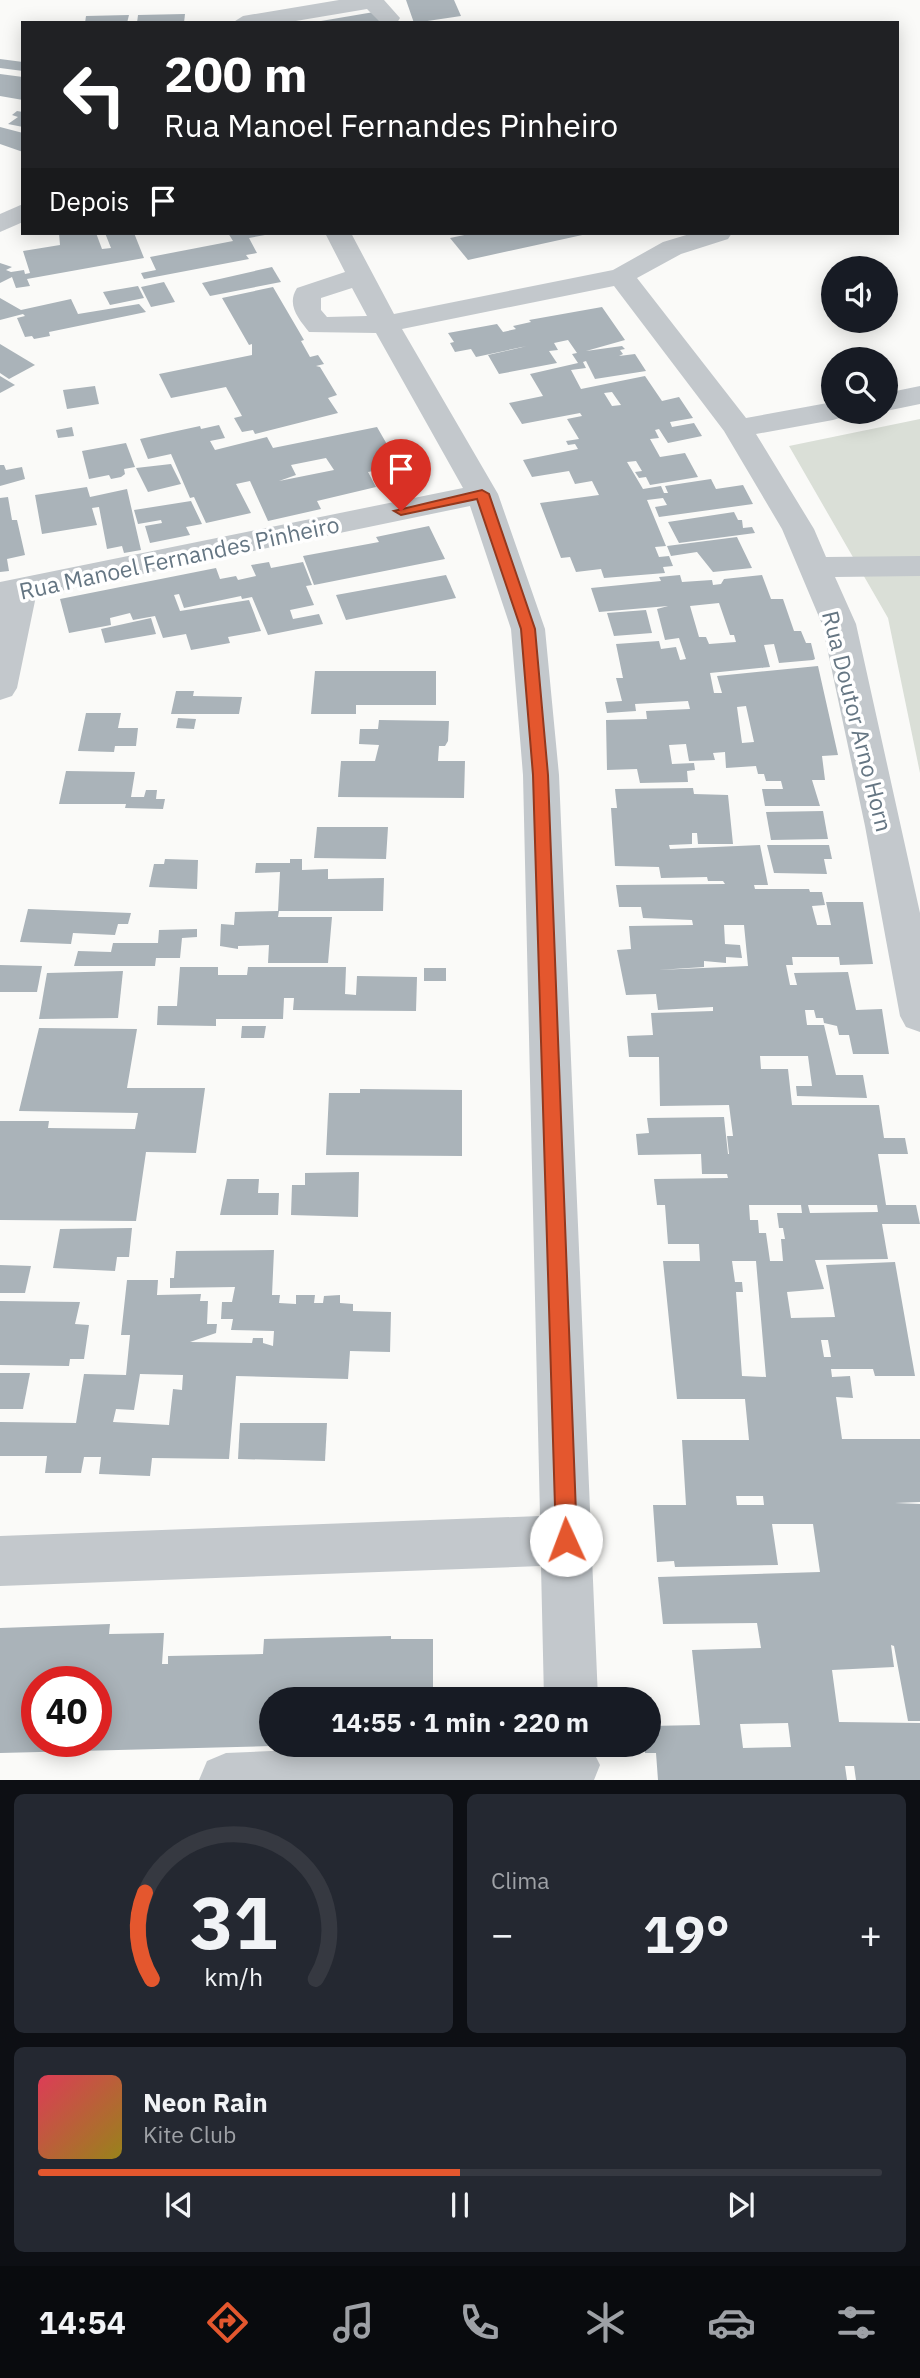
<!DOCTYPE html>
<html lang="pt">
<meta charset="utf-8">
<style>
body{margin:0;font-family:"IBM Plex Sans",sans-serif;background:#242831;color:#f1f3f6;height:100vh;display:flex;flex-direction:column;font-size:26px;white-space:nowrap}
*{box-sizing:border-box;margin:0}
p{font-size:23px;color:#9ea1a6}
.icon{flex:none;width:38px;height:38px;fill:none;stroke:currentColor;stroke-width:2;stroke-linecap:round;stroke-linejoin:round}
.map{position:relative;height:1780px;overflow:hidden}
.sheet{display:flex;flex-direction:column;gap:14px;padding:14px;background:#0d0f14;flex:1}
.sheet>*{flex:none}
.top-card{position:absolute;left:21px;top:21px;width:878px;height:214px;border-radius:0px;box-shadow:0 4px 18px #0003;background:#202124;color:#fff;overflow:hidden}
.fabs{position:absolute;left:821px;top:256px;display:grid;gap:14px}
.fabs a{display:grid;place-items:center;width:77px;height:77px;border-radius:50%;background:#171b24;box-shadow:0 4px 18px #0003;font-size:35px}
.speed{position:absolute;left:21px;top:1666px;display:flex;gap:14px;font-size:35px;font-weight:700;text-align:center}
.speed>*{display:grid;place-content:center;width:91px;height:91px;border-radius:50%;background:#171b24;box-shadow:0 4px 18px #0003;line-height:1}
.speed .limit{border:10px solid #d22;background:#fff;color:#111}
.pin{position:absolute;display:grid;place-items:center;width:60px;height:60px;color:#fff;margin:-72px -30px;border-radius:50% 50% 50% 0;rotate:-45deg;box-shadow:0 0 7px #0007}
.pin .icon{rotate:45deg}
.me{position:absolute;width:77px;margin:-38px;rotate:358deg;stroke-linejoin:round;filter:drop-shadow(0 0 5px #0008)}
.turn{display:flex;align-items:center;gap:24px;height:147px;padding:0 28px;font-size:32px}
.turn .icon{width:91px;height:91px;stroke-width:2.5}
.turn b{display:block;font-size:49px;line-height:60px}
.then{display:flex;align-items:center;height:66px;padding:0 28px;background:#0003;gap:14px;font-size:26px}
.big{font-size:52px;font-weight:700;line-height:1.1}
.sheet .card{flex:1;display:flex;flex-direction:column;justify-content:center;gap:10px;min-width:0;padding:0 24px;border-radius:10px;background:#242831}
.sheet .dial{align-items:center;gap:0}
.dial svg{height:182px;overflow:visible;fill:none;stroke:#363941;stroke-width:7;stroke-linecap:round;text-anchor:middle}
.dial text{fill:#f1f3f6;stroke:none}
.song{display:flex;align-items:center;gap:21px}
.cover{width:84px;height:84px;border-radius:10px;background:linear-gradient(135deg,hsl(350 70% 55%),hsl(50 70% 35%))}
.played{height:7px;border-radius:4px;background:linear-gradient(90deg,#e4572e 50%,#363941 50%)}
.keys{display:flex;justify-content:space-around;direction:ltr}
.heat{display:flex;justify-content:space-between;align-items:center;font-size:38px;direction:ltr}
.sheet .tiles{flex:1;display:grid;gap:14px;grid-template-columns:1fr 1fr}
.card:last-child{grid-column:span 2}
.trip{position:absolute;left:259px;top:1687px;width:402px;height:70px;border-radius:35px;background:#171b24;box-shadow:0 4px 18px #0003;font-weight:700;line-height:70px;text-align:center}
.tab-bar{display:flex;height:112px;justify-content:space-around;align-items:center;background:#090b0e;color:#9ea1a6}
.tab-bar .icon{width:49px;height:49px}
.tab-bar .current{color:#e4572e}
.tab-bar b{font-size:32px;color:#f1f3f6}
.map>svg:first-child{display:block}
</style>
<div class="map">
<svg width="920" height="1780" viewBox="0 0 920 1780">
<rect width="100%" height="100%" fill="#fafaf8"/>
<path fill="#dadfd7" d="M920 419V773L888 618 789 446Z"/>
<g fill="#aab3b9" fill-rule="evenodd">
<path d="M406 0H454L461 16 414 23Z"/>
<path d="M374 12 383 23H322L321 21Z"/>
<path d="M185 14 184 23H137L138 15Z"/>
<path d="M129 15 127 23H85L86 16Z"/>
<path d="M0 59 23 62V71L0 68Z"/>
<path d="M0 74 23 77V100L0 96Z"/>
<path d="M17 111 23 112V127L8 124 18 117 12 115Z"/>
<path d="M0 127 23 133V152L0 144Z"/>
<path d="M59 233H96L102 249 111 248 105 233H134L144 258 27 279 30 286 16 288 12 277 0 283V263L12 267 6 270 11 272 24 270 25 274 30 273 23 251 60 245Z"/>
<path d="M228 233H263L265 235 249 238 257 253 246 255 249 259 144 279 141 273 156 270 150 257 233 241Z"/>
<path d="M474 233H587V234L468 260 450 238Z"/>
<path d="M272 267 281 282 210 296 202 283Z"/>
<path d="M164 282 175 302 151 307 141 287Z"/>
<path d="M138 286 144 298 110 305 103 292Z"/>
<path d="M273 287 304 340 301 341 310 357 318 355 324 364 316 366 320 367 337 395 328 398 338 413 255 434 253 430 242 432 234 418 242 416 226 387 171 398 159 374 252 355V344L249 345 222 298Z"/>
<path d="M0 298 21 310 71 299 78 314 139 304 146 312 49 332 50 336 34 339 32 336 25 337 17 318 25 316 23 314 0 320Z"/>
<path d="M602 307 625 340 586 351 622 346 625 349 620 350 623 354 619 356 635 354 646 371 595 379 586 361 583 362 586 368 571 370 581 389 645 376 662 401 679 397 693 418 670 422 672 427 694 423 702 436 668 443 659 429 655 430 659 438 650 439 660 457 685 453 698 477 650 485 646 477 639 478 635 472 642 471 636 461 627 462 643 489 661 486 664 493H668L665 486 711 479 716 489 743 485 753 504 659 517 655 507 667 505 663 498 647 500 666 546 655 547 659 557 669 556 673 566 663 567 665 573 604 578 601 569 576 572 570 557 561 558 540 503 599 495 592 481 575 484 569 471 532 477 523 460 578 449 575 444 568 445 566 441 579 439 567 419 582 416 580 413 522 424 509 403 543 396 530 374 578 363 572 354 577 353 568 340 554 343 558 350 549 351 557 363 499 374 488 355 527 346 476 357 471 349 455 352 450 343 454 342 448 333 497 324 503 332 516 329 513 326 531 322 529 320ZM612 392 621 405 612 406 604 393Z"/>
<path d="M0 344 35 365 9 379 0 373Z"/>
<path d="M0 376 15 385 0 393Z"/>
<path d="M95 386 99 404 67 409 63 390Z"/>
<path d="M219 425 225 438 210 441 215 450 267 437 273 448 377 427 392 453 386 455 393 467 368 472 376 487 317 501 321 509 268 521 250 481 236 484 251 513 206 523 194 497 190 498 171 454 148 459 140 439 200 426 201 429ZM326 458 334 470 279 481 296 475 291 465Z"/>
<path d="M72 427 74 436 58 438 56 430Z"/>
<path d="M126 443 135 467 124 469 125 474 121 477 111 479 109 475 89 479 82 451Z"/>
<path d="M171 464 181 484 148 492 136 468Z"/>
<path d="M0 465H4L6 470 22 467 25 479 0 486Z"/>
<path d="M87 487 90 497 127 489 141 550 124 553 122 546 107 549 99 507 92 508 97 525 42 534 35 495Z"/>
<path d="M8 497 12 520H17L25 555 7 559 9 571 0 572V498Z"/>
<path d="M191 501 202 524 186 527 190 535 150 543 145 526 162 523 161 520 138 524 134 510Z"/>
<path d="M734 512 738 520H742L743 528 752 527 755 533 679 543 668 522Z"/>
<path d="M429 526 445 559 314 585 303 556 379 542 376 537Z"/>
<path d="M737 537 752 568 713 572 697 552 671 556 667 546Z"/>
<path d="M269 562 271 568 303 562 312 585 306 586 314 605 290 610 293 619 319 614 323 624 268 635 252 597 242 599 241 596 184 608 179 594 174 595 180 611 249 600 261 631 228 637 230 643 191 650 186 634 163 638 155 616 133 620 130 613 110 618 111 625 69 633 60 599 216 568 220 579 236 576 238 580 256 576 251 565Z"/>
<path d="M446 575 456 598 346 620 336 595Z"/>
<path d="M680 575 682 582 712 580 713 585 721 584 724 579 762 575 771 599H783L794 631H801L806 643H811L815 659 813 660 779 663 774 644 764 645 770 667 710 673 714 693H722L717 676 818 666 838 755 822 756 825 780H812L820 806H765L762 789H783L781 781H766L764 774H758L756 766 726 768 725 752 713 753 715 760 689 761 686 744 669 745 672 764 694 763 695 770 687 771 688 782 640 783 637 769 607 770 606 720 647 719 646 711 690 709 688 701 635 704 636 711 607 713 605 702 622 701 616 678H623L616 644 659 641 661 649 676 647 680 660 686 659 679 638 665 640 657 609 668 606 599 612 591 588 661 581 659 577ZM719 603 730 635H734L736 642 709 644 706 637H699L690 606ZM746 706 754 742 742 743 737 707Z"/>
<path d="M646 610 652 633 614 636 607 613Z"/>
<path d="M151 618 156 634 105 643 101 629Z"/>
<path d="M315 671H436V705H356V714H311Z"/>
<path d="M176 691H194L193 696 242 697 239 714H171Z"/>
<path d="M86 713H121L118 728H138L136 746H115L114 752 78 751Z"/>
<path d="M178 718 196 719 194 729 176 728Z"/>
<path d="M379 720 449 721 448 741 445 746H439L438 761H465L464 798 338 797 341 761H375L379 745 359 744 360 729H378Z"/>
<path d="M66 771 135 772 131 797H144L146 790H157L156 799H165L163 809 125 808 126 804H59Z"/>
<path d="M693 788 694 794 728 795 733 844H698L697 833H692V844L669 845 670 849 760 845 768 885H754L755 889H809L810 892H822L825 905 812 906 817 925H831L826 902H863L873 964 840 965 839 957H792L793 965H786L790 985H797L794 973 848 972 856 1010 882 1009 889 1054H853L849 1035H839L837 1026 824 1023 823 1018H816L814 1010H805L807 1025H824L836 1075H863L867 1098 797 1096 796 1086H812L808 1056H760L761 1069H788L792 1105H879L884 1138H905L908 1154H878L886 1205H916L920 1224H882L888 1259 815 1260 824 1289 787 1292 791 1318 835 1317 826 1265 895 1262 915 1376H875L873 1369H831L832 1377 850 1376 853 1398 836 1397 842 1439H920V1502L895 1503 920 1504V1721H908L894 1646 891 1645 894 1667 832 1670 839 1722 920 1723V1780H856L854 1766H845L847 1780H658L656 1753H645V1745H649V1726L700 1725 692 1650 761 1648 757 1623 663 1624 658 1577 820 1572 813 1524H772L778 1565 675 1567 674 1561 657 1562 653 1505H686L682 1440H749L745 1399H677L663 1261H700L699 1244H668L665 1205H657L654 1179 728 1178 727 1174H702L701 1154 638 1155 636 1134 649 1133 647 1118 724 1117 728 1154H729L727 1136H733L729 1105 660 1106 659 1057H629L627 1036 653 1035 651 1013 713 1011V1007L658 1010 656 994 626 995 617 950 631 949 629 926 693 925 692 920 643 918 641 907H619L616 885 725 884 723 881H708L707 877 661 878 659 867 615 866 611 808H617L615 789ZM724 925H744L748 966 658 970 704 967V961L726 963V957L742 958 740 945 725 944ZM749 1205H801L802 1213H777L779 1228H783L785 1239H781L783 1261H770L766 1233H759L758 1220H750ZM808 1205H877L878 1212 810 1213ZM732 1261H756L766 1377 742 1376 736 1292H743L742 1282H735ZM821 1340H828L831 1357H824ZM736 1496H763L764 1505H737ZM788 1723 791 1747 743 1748 740 1724Z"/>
<path d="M823 811 828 839 771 840 766 812Z"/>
<path d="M317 827H388L386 859 314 858Z"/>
<path d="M767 845H829L832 859H824L827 874 774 873Z"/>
<path d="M165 859 198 860 197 889 149 887 154 864H164Z"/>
<path d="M290 859H302V870L328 869V879L384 878 383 911H279L278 917H332L328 963H268L269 945 238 946V949L220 946 221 924 234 925 235 912 278 911 280 872 255 873 256 863H290Z"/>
<path d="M28 909 131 913 128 924H118L115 935 73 933 71 944 20 942Z"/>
<path d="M197 929V937L182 938 180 958H156L155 966H74L78 951 111 952 113 943H158L159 930Z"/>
<path d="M0 965 42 966 37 992H0Z"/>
<path d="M180 967H218V975H247L248 967H346L345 994 356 995 357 976 417 977 416 1011 293 1010 294 998H284L283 1019H216V1026L157 1025 158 1006H177Z"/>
<rect x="424" y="968" width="22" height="13"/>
<path d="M123 971 118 1018 39 1019 47 973Z"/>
<path d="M242 1026H266L264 1038H241Z"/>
<path d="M39 1028 137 1029 127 1088H205L196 1153 146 1152 136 1221 0 1220V1121H49L48 1128 135 1129 138 1113 19 1111Z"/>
<path d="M360 1089 462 1090V1156L326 1155 329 1093H360Z"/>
<path d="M359 1172 358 1217 291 1215 292 1185H305V1173Z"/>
<path d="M227 1179H259L258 1193H279L278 1215H220Z"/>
<path d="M132 1228 129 1257H117L115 1271 53 1268 60 1229Z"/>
<path d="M274 1250 272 1295H280L279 1303 296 1304V1295H315L314 1303H323L324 1296 340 1295V1303L353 1304V1311L391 1312 390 1352 350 1351 348 1379 236 1376 229 1459 152 1458 150 1476 99 1474 101 1457H84L81 1473H45L47 1456H0V1422L76 1423 84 1374 126 1375 130 1335H121L127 1280H158L157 1295 201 1294 200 1301H208L207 1324H217L216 1333 190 1342 252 1343 253 1338H263V1343L273 1346 274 1331 231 1330 233 1319H221L222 1302H232L235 1287 170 1288V1278H174L176 1251ZM140 1374 183 1375 182 1390 173 1389 169 1425 113 1422 116 1409 134 1410Z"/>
<path d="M0 1265 31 1266 25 1293H0Z"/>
<path d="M0 1301 80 1302 75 1324 89 1325 84 1359H70L69 1366 0 1365Z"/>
<path d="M0 1373H30L23 1409H0Z"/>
<path d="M240 1423H327L325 1461 238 1459Z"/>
<path d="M110 1624 109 1634 164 1633 162 1664H168V1656L263 1654 264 1639 391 1636V1639H433V1699H271V1746L0 1753V1628ZM37 1682H96V1741H37Z"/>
</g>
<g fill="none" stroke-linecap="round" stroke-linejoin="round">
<g fill="#c3c8cc" fill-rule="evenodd">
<path d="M339 0H384L400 18 397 23H381L367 9 284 23H232L243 16Z"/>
<path d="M23 204V222L0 232V214Z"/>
<path d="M325 233H351L394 314 613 270 663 242 693 233H732L728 239 681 254 637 278 746 418 833 402V411H848L843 417 833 420 756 434 814 529 826 557 920 556V576L835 577 856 624 920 913V1032L906 1027 900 1016 865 826 822 624 782 529 724 431 614 286 402 329 498 494 545 629 559 775 598 1699H544L541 1566 0 1586V1536L540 1516 523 775 511 629 470 506 36 596 17 688 12 696 0 700V582L463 488 376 333 309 332C299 319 286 305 297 288L345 272ZM352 288 367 316 327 317 321 310V298Z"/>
<path d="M920 386V404L886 411V393Z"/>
<path d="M408 1745H590L600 1765 594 1780H199L207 1761 226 1753Z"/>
</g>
</g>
<path fill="#e4572e" stroke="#94391e" stroke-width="2" d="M482 490 489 494 535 629 548 775 577 1540 574 1547 566 1550 559 1547 556 1540 533 775 521 629 477 499 401 515 394 511Z"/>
<g text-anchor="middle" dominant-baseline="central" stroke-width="7" stroke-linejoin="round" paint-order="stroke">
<g font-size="23" fill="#657683" stroke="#fff">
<text transform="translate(179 557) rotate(-12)">Rua Manoel Fernandes Pinheiro</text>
<text transform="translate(858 721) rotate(76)">Rua Doutor Arno Horn</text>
</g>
</g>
</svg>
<div class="fabs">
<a><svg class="icon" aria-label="sound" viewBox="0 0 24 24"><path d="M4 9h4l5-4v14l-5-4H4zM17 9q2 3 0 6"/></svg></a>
<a><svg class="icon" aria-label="search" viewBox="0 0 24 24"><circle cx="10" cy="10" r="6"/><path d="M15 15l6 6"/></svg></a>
</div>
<div class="speed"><div class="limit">40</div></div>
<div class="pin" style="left:401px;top:511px;background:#d93025"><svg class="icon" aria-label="arrive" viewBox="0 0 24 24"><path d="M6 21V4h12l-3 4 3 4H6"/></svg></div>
<svg class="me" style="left:566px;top:1540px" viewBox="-20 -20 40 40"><circle r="19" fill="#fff"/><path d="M0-13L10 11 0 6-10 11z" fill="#e4572e"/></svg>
<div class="trip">14:55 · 1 min · 220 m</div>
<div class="top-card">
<div class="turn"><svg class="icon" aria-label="left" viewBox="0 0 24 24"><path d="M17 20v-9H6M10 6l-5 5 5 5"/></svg><div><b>200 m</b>Rua Manoel Fernandes Pinheiro</div></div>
<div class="then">Depois<svg class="icon" aria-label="arrive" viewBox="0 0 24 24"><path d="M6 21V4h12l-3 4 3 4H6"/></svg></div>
</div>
</div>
<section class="sheet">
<div class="tiles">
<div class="card dial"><svg viewBox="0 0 100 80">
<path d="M14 69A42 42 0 1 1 86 69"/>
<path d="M14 69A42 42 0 0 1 11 31" stroke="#e4572e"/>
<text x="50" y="56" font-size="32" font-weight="700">31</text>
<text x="50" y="72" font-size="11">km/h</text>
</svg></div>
<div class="card"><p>Clima</p>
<div class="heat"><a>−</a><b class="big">19°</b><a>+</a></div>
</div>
<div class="card">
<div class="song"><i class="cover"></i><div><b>Neon Rain</b><p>Kite Club</p></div></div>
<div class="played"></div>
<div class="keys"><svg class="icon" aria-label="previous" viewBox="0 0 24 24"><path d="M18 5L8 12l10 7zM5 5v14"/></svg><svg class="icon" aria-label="pause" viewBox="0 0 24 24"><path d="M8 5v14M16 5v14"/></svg><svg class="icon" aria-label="next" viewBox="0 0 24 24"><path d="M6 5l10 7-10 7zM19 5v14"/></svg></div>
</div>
</div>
</section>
<nav class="tab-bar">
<b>14:54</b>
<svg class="icon current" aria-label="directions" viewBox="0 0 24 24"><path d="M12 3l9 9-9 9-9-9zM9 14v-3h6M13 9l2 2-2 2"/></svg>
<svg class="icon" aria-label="music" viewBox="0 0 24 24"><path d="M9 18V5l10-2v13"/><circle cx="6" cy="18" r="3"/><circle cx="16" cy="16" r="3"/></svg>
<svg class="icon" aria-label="phone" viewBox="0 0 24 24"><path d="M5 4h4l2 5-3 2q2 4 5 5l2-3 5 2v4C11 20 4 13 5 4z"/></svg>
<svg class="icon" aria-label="climate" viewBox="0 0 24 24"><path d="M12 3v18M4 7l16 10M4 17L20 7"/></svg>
<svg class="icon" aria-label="car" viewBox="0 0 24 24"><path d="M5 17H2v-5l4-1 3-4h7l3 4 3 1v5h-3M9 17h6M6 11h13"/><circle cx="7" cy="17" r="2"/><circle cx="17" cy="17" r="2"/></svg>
<svg class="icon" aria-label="filters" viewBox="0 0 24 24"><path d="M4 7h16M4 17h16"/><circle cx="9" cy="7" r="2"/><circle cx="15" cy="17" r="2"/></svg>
</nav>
